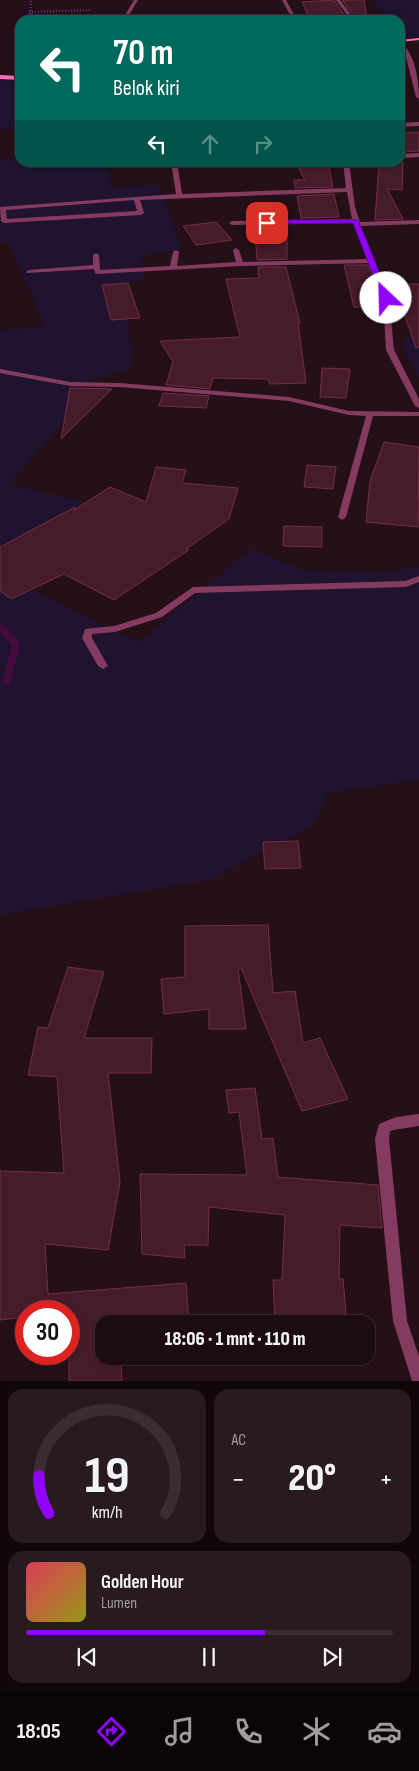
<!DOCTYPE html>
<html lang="id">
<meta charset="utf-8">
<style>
body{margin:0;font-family:"Sofia Sans Condensed",sans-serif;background:#291a20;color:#f1f3f6;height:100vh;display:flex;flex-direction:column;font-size:19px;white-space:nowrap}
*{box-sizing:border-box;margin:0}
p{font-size:16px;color:#a09b9f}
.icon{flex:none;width:28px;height:28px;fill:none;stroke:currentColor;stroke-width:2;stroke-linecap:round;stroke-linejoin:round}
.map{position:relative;height:1381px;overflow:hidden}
.panel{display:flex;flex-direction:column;gap:8px;padding:8px;background:#0f070a;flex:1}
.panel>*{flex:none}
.hud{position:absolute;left:15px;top:15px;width:390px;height:152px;border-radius:15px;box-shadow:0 2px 8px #0003,0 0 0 1px #3a2c32;background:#00695c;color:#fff;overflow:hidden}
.speed{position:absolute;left:15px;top:1300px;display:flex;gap:10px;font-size:25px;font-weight:700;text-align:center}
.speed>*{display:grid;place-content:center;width:65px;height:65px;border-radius:50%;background:#1c0c12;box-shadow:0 2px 8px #0003,0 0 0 1px #3a2c32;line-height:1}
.speed .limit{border:8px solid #d22;background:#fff;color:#111}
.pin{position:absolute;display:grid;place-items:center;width:42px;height:42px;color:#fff;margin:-21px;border-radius:10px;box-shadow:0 2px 8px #0006}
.me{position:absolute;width:55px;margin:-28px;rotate:336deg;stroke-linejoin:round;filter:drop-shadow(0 0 4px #0008)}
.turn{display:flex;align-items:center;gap:18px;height:105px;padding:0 15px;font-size:22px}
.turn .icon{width:65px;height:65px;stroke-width:2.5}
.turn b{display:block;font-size:35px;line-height:42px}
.lanes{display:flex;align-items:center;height:48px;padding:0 15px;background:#0003;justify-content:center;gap:25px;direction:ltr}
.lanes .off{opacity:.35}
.big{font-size:38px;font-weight:800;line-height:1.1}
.panel .card{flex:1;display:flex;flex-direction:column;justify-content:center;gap:8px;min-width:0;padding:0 18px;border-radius:15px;background:#291a20}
.panel .dial{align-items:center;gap:0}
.dial svg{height:130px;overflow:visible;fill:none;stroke:#3a2c32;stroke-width:7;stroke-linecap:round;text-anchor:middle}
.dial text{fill:#f1f3f6;stroke:none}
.song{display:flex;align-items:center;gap:15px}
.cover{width:60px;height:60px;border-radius:8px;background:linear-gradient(135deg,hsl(350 70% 55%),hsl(60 70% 35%))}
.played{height:5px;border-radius:2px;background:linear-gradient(90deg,#9004fc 65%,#3a2c32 65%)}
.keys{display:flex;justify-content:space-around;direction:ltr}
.heat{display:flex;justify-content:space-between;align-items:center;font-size:28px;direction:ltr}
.panel .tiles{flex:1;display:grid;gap:8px;grid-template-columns:1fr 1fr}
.card:last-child{grid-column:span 2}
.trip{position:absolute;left:95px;top:1315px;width:280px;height:50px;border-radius:15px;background:#1c0c12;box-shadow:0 2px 8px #0003,0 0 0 1px #3a2c32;font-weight:800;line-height:50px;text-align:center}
.tabs{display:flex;height:80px;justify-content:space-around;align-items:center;background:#0b0507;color:#a09b9f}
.tabs .icon{width:35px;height:35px}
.tabs .selected{color:#9004fc}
.tabs b{font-size:22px;color:#f1f3f6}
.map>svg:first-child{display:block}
</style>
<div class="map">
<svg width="419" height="1381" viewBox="0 0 419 1381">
<rect width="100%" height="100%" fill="#261018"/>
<g fill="#1f1330">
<path d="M372 0H419V36L405 39 400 33V20H389Z"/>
<path d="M0 80 20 81V129H0Z"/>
<path d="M20 158V162L108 163 111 187 159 185 182 250 141 256 145 279 117 286 128 320 132 368 89 381 71 414 9 484 91 503 3 575 139 642 251 549 303 570 387 573 419 566V780L328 793 313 826 209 880 0 915V330L45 326 8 242H0V159Z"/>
<path d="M414 327 419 330V377L401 345Z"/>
</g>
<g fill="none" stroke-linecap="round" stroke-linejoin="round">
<path stroke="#440b3e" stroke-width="6" d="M0 627 2 630"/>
<path stroke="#440b3e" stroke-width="8" d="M1 628 16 644 7 681"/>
</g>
<g fill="#471c2a" stroke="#732e45">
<path d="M334 0 348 20H310L302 2Z"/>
<path d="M342 0H364L367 19 357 20Z"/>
<path d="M419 132V151L400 152V133Z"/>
<path d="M379 162H403L402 190 387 189 403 219 375 220Z"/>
<path d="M328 163 333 187 295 188 294 180H305L297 165Z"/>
<path d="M334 194 339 217 301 218 297 196Z"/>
<path d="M216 222 232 240 196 245 183 226Z"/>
<path d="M255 232H287V259L257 260Z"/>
<path d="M344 265H368L381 297 382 307H354Z"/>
<path d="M258 267H286L300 323H298L306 383 270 384 268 379 213 378 210 389 166 385 173 362 160 341 240 337 226 279 259 278Z"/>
<path d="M128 283 140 318 111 320 102 285Z"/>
<path d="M386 284H419V347L416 348 402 307H392Z"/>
<path d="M322 368 350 369 346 398 320 397Z"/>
<path d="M70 388 112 389 61 439Z"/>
<path d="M163 393 209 396 206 408 159 406Z"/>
<path d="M384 442 419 447 418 527 366 522 370 481Z"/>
<path d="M307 465 336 467 333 489 304 487Z"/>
<path d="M156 467 186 470 182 483 238 488 229 519 186 549 189 550 114 600 64 574 11 599 0 591V547L75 507 74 510 110 487 146 502Z"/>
<path d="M284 526 322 527V547L283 546Z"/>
<path d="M298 841 301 868 265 869 263 842Z"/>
<path d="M268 925 273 993 295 991 303 1043 320 1038 348 1099 302 1111 241 968 238 969 246 1029H209V1009L164 1014 161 979 185 977V926Z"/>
<path d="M68 967 104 972 84 1038H152L151 1073H108L120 1182 108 1250 45 1244 48 1294 186 1283 189 1324H104V1356H121L122 1381H69V1311H26V1317L0 1320V1171L64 1173 57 1077 28 1075 38 1027 48 1028Z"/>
<path d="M255 1088 262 1139 273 1138 278 1177 378 1185 382 1228 340 1225 339 1279H343L347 1324H275L273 1280H282L285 1215 209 1207 208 1245H184L185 1258 142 1254 140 1174 247 1175 239 1112 229 1113 226 1090Z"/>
</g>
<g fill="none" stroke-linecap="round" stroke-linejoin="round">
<g stroke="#6731b7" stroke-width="2" stroke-dasharray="1 2" stroke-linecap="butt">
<path d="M29 12 92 10"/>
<path d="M30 20 31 0"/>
</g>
<path fill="#853b60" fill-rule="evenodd" d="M419 122V126L400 127V123Z"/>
<g fill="#853b60" fill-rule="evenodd">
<path d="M134 0H138L129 15 130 20H126L125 15Z"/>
<path d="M282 0H286L297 20H293Z"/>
<path d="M336 0H340L355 20H351Z"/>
<path d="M400 42C415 53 419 80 419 99L416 97 406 57 400 47Z"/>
<path d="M419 153V157L400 158V154Z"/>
<path d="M171 162H177L182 194 346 188 343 162H349L355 207 360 222 419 220V224L361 226 389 297 394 350 419 399V408L415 406 386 350 383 297 369 263 240 266 97 274 95 273 94 269 27 273 26 272 29 270 93 265V255L96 253 99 255 100 270 170 266 173 252 176 250 179 252 177 266 236 262 233 250 236 248 239 250 243 262 368 259 354 223 232 225 229 223 232 221 352 219 347 192 140 200 144 213 141 215 4 223 1 221 0 207 176 194ZM134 200 137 211 7 219 6 210Z"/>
<path d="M0 369 70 382 119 383 289 397 349 411 419 412V416H373L346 517 342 520 338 517 366 416 349 415 289 401 119 387 70 386 0 373Z"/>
<path d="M419 576V582L406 587 195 593 162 617 115 632 92 634V638L108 666 103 669 98 666 82 638 85 629 114 626 156 613 193 587 405 581Z"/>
<path d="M419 1114V1126L393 1130 390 1131 389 1139 407 1321 419 1356V1381H412L393 1321 375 1139 379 1124 396 1117Z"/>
</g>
<g fill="#fd6eb7" fill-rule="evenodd">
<path d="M419 38V40L400 42V40Z"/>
<path d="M0 75 20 76V80L0 79Z"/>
</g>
</g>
<path fill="#9004fc" stroke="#5e03a4" d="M267 220H358L390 298 386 300 382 298 353 223 265 224Z"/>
</svg>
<div class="speed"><div class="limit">30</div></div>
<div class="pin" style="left:267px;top:223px;background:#d93025"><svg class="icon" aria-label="arrive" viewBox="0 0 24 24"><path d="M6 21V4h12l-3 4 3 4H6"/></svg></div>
<svg class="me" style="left:386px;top:298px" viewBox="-20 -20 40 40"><circle r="19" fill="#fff"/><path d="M0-13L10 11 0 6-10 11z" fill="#9004fc"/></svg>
<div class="trip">18:06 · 1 mnt · 110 m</div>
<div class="hud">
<div class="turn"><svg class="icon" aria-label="left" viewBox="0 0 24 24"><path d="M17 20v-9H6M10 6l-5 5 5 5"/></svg><div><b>70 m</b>Belok kiri</div></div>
<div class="lanes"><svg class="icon" aria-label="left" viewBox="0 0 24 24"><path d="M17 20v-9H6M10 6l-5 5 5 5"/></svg><svg class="icon off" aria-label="ahead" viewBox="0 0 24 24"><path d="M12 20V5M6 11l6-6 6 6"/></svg><svg class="icon off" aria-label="right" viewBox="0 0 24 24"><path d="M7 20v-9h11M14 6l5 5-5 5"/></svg></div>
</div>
</div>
<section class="panel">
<div class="tiles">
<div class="card dial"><svg viewBox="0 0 100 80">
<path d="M14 69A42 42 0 1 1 86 69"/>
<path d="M14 69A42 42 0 0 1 8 46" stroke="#9004fc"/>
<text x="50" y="56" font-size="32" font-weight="700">19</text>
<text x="50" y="72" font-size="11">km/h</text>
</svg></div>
<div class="card"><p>AC</p>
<div class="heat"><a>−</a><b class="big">20°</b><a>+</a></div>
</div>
<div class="card">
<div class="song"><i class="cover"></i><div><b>Golden Hour</b><p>Lumen</p></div></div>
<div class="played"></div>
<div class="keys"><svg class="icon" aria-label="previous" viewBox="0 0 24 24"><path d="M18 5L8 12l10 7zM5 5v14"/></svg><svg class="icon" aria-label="pause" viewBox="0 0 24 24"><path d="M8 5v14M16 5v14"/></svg><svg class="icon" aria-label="next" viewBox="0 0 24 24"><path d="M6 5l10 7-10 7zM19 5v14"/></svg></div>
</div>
</div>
</section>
<nav class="tabs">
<b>18:05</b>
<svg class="icon selected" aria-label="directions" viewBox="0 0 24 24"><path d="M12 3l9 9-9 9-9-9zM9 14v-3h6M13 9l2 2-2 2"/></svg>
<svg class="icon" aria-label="music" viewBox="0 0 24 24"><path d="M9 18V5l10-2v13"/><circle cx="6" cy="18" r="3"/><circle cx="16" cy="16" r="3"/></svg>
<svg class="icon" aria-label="phone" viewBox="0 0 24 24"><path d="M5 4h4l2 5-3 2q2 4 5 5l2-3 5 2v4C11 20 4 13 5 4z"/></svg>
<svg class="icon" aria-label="climate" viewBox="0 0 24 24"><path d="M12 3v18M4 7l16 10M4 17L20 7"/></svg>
<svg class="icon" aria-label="car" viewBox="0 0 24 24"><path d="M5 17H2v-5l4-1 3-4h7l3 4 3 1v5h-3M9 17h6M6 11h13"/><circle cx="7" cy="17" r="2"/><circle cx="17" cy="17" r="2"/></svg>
</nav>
